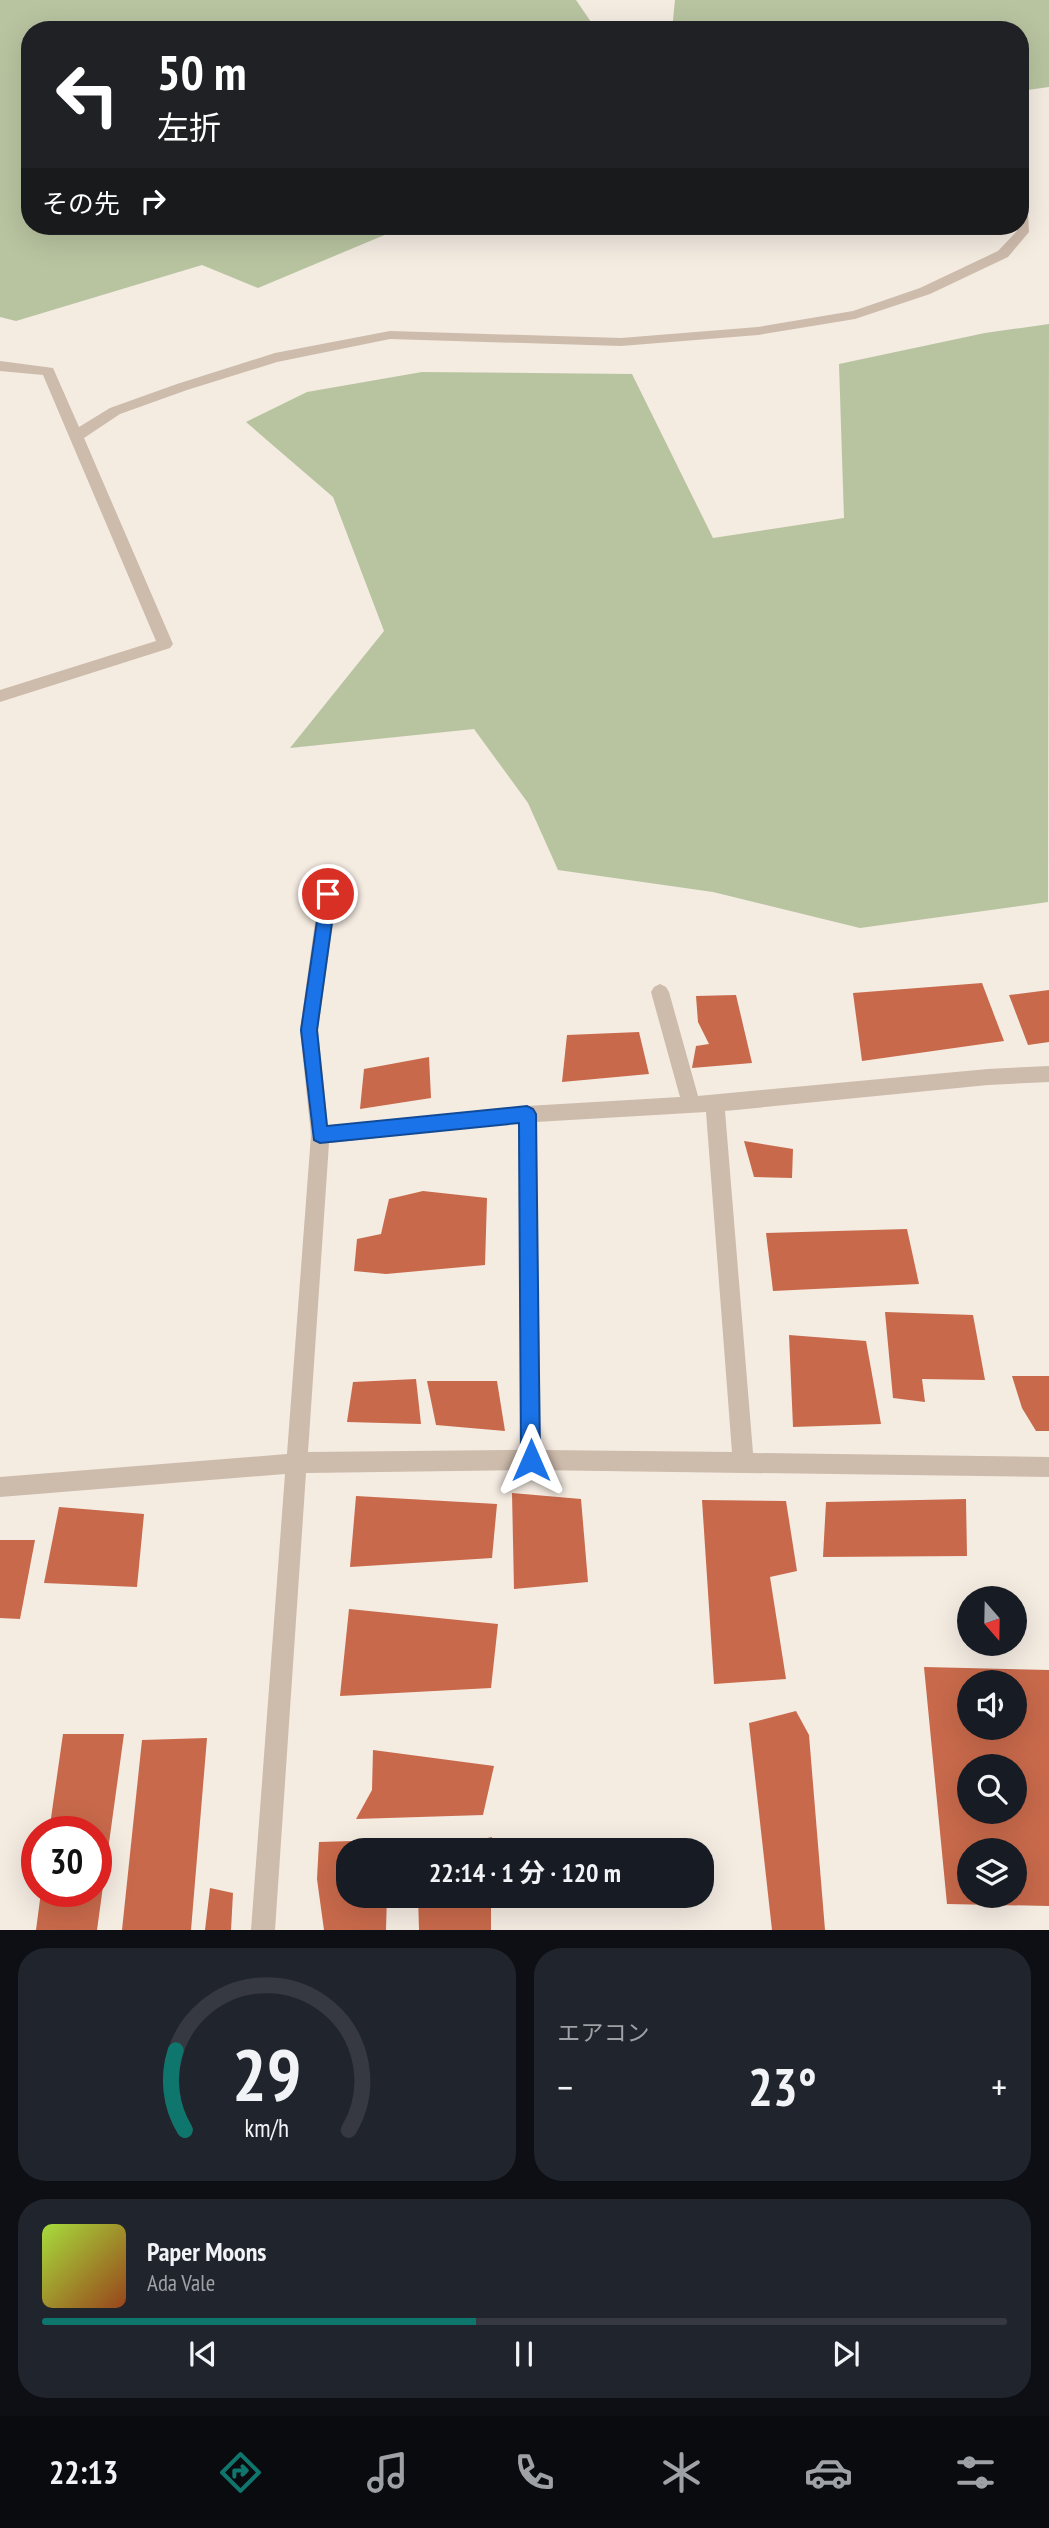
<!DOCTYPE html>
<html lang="ja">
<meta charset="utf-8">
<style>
body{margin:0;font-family:"PT Sans Narrow","Noto Sans JP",sans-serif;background:#20242c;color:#f1f3f6;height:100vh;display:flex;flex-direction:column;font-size:26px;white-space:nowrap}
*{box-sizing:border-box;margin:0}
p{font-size:23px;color:#9ea1a6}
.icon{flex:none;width:38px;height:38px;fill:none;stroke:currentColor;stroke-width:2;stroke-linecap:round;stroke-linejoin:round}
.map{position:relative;height:1930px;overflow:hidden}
.sheet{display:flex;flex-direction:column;gap:18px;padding:18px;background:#0d0f14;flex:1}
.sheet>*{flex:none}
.hud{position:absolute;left:21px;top:21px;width:1008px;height:214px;border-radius:28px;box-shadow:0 7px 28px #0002;background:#202124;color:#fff;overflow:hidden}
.needle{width:46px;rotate:160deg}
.controls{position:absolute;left:957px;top:1586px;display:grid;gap:14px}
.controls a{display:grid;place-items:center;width:70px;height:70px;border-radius:50%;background:#171b24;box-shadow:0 7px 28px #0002;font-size:35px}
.speed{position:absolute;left:21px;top:1816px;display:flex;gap:14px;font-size:35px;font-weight:700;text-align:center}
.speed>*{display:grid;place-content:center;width:91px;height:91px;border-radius:50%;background:#171b24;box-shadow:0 7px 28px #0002;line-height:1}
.speed .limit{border:10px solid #d22;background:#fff;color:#111}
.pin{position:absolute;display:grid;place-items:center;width:60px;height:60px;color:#fff;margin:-30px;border:4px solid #fff;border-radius:50%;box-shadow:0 2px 7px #0007}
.me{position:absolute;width:77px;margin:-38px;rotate:0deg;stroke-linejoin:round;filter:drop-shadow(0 0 5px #0008)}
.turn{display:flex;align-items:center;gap:24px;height:147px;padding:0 21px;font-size:32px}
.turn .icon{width:91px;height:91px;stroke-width:2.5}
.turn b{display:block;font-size:49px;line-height:60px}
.then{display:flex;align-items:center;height:66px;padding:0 21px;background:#0003;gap:14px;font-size:26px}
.big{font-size:52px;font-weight:700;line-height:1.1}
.sheet .widget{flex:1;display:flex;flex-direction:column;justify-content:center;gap:10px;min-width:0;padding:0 24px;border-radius:28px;background:#20242c}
.sheet .dial{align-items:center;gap:0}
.dial svg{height:182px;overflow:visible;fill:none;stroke:#363941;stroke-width:7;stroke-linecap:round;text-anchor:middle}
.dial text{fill:#f1f3f6;stroke:none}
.song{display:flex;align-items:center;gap:21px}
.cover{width:84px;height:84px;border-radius:10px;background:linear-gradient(135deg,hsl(80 70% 55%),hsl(20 70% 35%))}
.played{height:7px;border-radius:4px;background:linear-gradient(90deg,#0f766e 45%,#363941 45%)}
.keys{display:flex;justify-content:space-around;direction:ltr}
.heat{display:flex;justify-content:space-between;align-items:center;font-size:38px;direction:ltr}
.sheet .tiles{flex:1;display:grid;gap:18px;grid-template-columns:1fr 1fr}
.widget:last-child{grid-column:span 2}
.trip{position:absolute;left:336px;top:1838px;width:378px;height:70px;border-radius:28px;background:#171b24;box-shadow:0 7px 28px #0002;font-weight:700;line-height:70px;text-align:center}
.tabs{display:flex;height:112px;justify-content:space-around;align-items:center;background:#090b0e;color:#9ea1a6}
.tabs .icon{width:49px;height:49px}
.tabs .active{color:#0f766e}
.tabs b{font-size:32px;color:#f1f3f6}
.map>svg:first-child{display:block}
</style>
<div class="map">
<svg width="1049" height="1930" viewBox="0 0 1049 1930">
<rect width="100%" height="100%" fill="#f4ebe1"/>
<g fill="#b8c4a0">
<path d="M0 0H576L591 22 605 30H30V226H406L258 288 202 265 16 321 0 317Z"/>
<path d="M675 0H1049V87L1020 91V30H672Z"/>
<path d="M1049 324 1048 902 860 928 713 892 558 870 528 803 474 729 290 748 384 631 333 497 246 422 307 392 422 372 632 374 713 538 844 518 839 364 985 333Z"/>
</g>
<g fill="#c8694b" fill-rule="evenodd">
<path d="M982 983 1004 1041 862 1061 853 993Z"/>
<path d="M1049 990V1042L1028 1045 1009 995Z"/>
<path d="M736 995 752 1063 692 1068 696 1046 709 1044 698 1022 696 996Z"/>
<path d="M639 1032 649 1074 562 1082 567 1035Z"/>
<path d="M429 1057 431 1098 360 1109 364 1069Z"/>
<path d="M744 1141 793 1149 792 1178 754 1177Z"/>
<path d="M423 1191 487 1198 485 1265 386 1274 354 1271 357 1239 381 1234 389 1199Z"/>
<path d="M907 1229 919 1284 773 1291 766 1233Z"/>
<path d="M885 1312 973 1315 985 1380 922 1379 925 1402 893 1398Z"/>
<path d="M789 1335 866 1341 881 1424 793 1427Z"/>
<path d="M1012 1376H1049V1431H1036L1022 1408Z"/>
<path d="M416 1379 421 1424 347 1422 353 1382Z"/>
<path d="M427 1381H497L505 1431 436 1425Z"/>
<path d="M512 1493 581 1499 588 1582 514 1589Z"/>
<path d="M356 1496 497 1504 492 1558 350 1567Z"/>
<path d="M966 1499 967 1556 823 1557 826 1502Z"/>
<path d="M702 1500 786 1501 797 1571 770 1577 786 1679 714 1684Z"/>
<path d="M59 1507 144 1514 137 1587 44 1583Z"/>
<path d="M0 1540H35L20 1619 0 1618Z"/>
<path d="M349 1609 498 1624 491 1688 340 1696Z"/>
<path d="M924 1667 1049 1670V1906L947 1904ZM970 1682H1015V1727H970ZM970 1766H1015V1811H970ZM970 1850H1015V1895H970Z"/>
<path d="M796 1711 809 1735 825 1930H772L749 1723Z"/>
<path d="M63 1734H124L97 1930H36L41 1892H96V1832H49Z"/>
<path d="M207 1738 191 1930H122L142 1740Z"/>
<path d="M373 1750 494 1766 483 1815 356 1819 372 1790Z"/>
<path d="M492 1837V1850H435V1849Z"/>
<path d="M352 1841 378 1849 348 1850V1895H387L386 1930H324L317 1879 319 1842Z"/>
<path d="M210 1888 233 1893 231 1930H205Z"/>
<path d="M418 1895H491V1930H419Z"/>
</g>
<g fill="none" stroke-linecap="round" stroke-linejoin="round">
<g fill="#cdbbac" fill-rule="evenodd">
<path d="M1020 173 1026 177 1029 232 1008 257 930 294 855 319 758 335 621 346 390 339 277 362 187 390 120 414 84 438 173 644 170 648 0 702V690L156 641 43 375 0 371V361L53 368 79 427 110 408 177 384 275 353 390 331 621 338 758 327 853 311 920 288 998 251 1017 231 1016 226H1020Z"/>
<path d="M328 887 334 889 337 894 318 1030 328 1126 527 1106 680 1097 651 992 654 987 660 984 666 987 669 992 698 1096 988 1069 1049 1066V1082L988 1085 725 1111 753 1453 1049 1457V1477L531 1470 306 1473 275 1930H251L285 1474 0 1497V1477L287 1454 311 1135 300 1030 319 894 322 889ZM706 1112 732 1452 541 1450 536 1122ZM518 1123 521 1450 308 1452 329 1143Z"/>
</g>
</g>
<path fill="#1a73e8" stroke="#114b97" stroke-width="2" d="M328 887 336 894 317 1030 327 1126 527 1106 533 1109 536 1114 540 1460 537 1467 531 1469 524 1467 521 1460 519 1123 320 1143 314 1140 301 1030 321 894Z"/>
</svg>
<div class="controls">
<a><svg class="needle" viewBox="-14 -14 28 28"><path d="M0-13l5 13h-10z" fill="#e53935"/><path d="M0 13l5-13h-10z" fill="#9ea1a6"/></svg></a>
<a><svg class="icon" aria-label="sound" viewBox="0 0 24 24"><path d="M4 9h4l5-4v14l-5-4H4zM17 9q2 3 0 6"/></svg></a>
<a><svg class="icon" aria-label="search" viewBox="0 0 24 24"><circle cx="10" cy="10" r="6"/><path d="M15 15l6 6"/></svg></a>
<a><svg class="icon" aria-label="layers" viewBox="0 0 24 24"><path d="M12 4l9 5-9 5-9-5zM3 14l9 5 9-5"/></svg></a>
</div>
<div class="speed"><div class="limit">30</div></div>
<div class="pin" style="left:328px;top:894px;background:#d93025"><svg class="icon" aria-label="arrive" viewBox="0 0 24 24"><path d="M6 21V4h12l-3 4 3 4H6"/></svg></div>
<svg class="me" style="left:531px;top:1460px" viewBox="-20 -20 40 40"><path d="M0-17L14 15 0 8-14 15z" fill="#1a73e8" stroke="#fff" stroke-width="4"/></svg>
<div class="trip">22:14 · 1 分 · 120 m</div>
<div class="hud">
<div class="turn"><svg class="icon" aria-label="left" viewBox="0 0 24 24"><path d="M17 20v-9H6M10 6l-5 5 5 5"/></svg><div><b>50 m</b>左折</div></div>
<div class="then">その先<svg class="icon" aria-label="right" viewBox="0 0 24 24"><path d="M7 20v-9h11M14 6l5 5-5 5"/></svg></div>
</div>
</div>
<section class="sheet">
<div class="tiles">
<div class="widget dial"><svg viewBox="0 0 100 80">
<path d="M14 69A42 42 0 1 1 86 69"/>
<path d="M14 69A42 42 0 0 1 10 34" stroke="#0f766e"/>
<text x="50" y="56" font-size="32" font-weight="700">29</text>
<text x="50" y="72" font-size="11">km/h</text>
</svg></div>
<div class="widget"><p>エアコン</p>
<div class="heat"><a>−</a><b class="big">23°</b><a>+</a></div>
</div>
<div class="widget">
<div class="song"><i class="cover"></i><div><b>Paper Moons</b><p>Ada Vale</p></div></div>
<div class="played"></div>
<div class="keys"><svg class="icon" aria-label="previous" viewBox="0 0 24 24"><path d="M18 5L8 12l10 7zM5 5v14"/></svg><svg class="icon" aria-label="pause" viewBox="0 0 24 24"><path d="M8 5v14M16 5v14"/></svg><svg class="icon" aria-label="next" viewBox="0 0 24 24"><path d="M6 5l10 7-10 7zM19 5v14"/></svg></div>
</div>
</div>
</section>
<nav class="tabs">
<b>22:13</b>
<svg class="icon active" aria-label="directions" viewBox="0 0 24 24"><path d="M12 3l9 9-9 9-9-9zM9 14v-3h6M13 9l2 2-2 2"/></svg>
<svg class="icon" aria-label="music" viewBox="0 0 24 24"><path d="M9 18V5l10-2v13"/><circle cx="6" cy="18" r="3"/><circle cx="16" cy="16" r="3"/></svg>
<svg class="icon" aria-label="phone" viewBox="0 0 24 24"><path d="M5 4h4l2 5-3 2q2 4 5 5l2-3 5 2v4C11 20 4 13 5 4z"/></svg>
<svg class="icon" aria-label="climate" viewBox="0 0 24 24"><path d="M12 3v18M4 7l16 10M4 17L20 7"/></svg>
<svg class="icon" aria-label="car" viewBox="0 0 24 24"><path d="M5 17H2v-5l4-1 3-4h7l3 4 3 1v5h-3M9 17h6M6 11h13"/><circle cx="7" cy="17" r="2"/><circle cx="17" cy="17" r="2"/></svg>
<svg class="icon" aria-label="filters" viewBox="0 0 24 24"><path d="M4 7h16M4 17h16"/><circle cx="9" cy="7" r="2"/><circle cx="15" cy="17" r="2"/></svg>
</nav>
